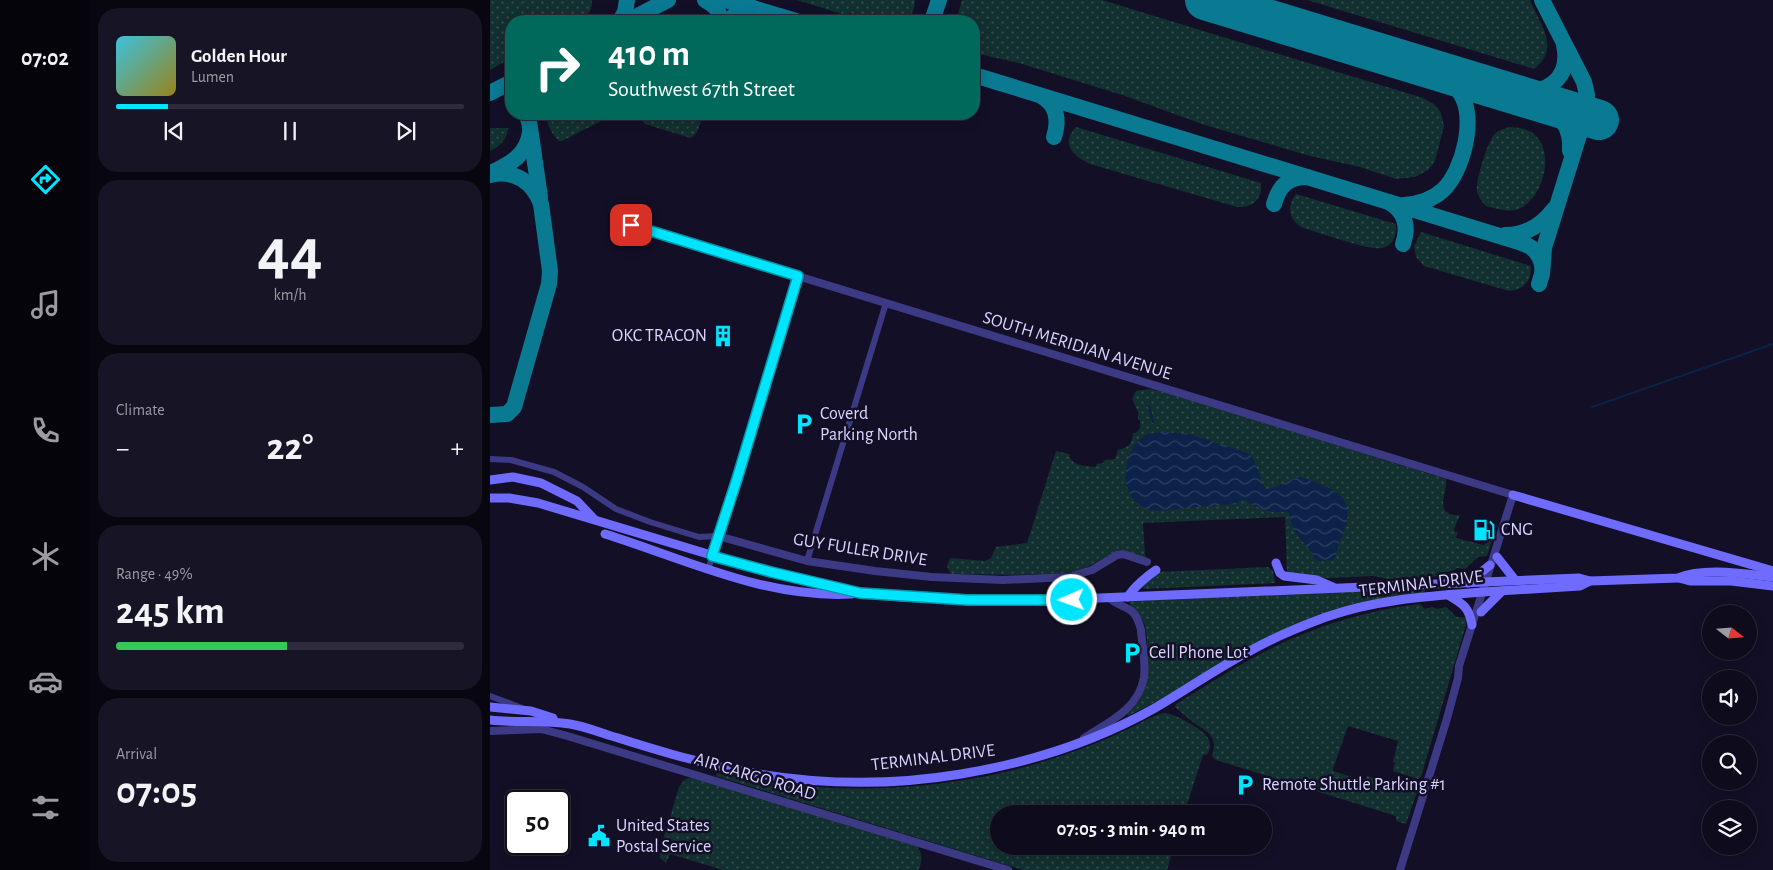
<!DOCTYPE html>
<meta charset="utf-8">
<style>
body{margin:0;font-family:"Alegreya Sans",sans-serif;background:#171425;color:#f1f3f6;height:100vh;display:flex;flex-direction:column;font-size:19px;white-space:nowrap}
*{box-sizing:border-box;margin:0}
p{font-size:16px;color:#9b9ba3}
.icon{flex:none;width:28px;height:28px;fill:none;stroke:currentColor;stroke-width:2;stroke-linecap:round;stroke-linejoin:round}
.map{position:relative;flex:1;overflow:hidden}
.drawer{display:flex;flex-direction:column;gap:8px;padding:8px;background:#08060f;width:400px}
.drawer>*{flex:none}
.hud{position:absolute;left:15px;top:15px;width:475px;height:105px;border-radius:20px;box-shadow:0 2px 12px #0003,0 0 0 1px #2e2b3b;background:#00695c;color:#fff;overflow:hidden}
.needle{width:32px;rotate:107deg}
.buttons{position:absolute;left:1212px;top:605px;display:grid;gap:10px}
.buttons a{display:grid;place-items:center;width:55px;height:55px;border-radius:50%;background:#0e0b1c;box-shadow:0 2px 12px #0003,0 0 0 1px #2e2b3b;font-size:25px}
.speed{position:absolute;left:15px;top:790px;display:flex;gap:10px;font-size:25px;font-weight:700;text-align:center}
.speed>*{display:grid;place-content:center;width:65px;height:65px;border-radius:50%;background:#0e0b1c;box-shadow:0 2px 12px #0003,0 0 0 1px #2e2b3b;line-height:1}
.speed .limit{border:2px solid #111;border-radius:8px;background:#fff;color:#111}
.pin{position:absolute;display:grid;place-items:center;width:42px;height:42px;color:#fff;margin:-21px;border-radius:10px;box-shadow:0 2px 8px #0006}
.me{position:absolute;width:55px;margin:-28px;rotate:268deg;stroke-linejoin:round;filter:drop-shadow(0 0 4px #0008)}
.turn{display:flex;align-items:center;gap:18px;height:105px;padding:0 20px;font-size:22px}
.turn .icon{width:65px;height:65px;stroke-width:2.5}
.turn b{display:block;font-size:35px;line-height:42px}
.big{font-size:38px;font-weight:600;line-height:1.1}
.drawer .tile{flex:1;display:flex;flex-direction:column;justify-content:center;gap:8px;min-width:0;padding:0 18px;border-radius:20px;background:#171425}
.drawer .dial{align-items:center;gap:0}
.dial b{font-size:65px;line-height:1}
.song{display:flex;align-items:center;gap:15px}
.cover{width:60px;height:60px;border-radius:8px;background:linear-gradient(135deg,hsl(190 70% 55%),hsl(50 70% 35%))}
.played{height:5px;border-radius:2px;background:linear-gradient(90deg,#00e5ff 15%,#2e2b3b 15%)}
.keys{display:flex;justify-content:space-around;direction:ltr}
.heat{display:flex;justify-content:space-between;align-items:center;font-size:28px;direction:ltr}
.charge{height:8px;border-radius:4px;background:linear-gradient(90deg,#34c759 49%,#2e2b3b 0)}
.trip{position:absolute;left:500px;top:805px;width:282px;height:50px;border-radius:25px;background:#0e0b1c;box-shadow:0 2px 12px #0003,0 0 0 1px #2e2b3b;font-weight:600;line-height:50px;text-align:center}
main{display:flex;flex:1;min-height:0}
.dock{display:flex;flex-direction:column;width:90px;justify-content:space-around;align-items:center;background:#06040b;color:#9b9ba3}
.dock .icon{width:35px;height:35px}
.dock .on{color:#00e5ff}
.dock b{font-size:22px;color:#f1f3f6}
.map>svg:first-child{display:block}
</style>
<main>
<nav class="dock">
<b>07:02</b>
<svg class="icon on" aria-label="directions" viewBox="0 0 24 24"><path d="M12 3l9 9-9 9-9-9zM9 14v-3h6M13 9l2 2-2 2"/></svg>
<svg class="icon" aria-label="music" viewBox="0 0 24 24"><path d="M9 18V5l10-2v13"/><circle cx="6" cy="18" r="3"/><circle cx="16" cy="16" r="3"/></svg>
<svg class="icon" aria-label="phone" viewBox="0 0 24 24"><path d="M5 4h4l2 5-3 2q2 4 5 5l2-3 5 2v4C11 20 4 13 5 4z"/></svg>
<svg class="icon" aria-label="climate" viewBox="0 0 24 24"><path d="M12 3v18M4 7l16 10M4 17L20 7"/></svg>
<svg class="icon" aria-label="car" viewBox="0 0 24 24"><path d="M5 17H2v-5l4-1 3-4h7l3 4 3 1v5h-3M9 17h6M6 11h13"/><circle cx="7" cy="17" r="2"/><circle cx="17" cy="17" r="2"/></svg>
<svg class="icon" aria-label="filters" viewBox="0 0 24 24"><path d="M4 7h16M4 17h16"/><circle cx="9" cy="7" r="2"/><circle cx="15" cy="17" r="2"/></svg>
</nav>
<section class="drawer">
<div class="tile">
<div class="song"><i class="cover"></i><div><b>Golden Hour</b><p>Lumen</p></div></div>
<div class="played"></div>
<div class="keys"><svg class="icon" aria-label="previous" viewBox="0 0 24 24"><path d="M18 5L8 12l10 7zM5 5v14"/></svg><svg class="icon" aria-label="pause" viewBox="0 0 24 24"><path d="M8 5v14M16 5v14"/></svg><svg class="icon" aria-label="next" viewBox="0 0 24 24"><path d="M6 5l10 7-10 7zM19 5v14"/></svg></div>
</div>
<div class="tile dial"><b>44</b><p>km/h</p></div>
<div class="tile"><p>Climate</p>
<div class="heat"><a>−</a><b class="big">22°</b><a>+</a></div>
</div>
<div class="tile"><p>Range · 49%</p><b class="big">245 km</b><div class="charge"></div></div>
<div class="tile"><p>Arrival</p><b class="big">07:05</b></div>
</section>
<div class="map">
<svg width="1283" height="870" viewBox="0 0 1283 870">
<defs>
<pattern id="grass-dots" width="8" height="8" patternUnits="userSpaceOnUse" patternTransform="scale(1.25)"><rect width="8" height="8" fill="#12302f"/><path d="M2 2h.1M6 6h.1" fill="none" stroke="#344d4e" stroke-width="1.8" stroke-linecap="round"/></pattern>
<pattern id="water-waves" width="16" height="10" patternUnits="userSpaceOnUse" patternTransform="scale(1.25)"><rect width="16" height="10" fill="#0c2248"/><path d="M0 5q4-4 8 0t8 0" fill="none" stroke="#2f4163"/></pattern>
</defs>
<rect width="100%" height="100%" fill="#130f26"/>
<g fill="url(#grass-dots)">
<path d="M0 0H102C102 10 99 15 91 21H21V58L0 70Z"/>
<path d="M307 0H425C425 8 422 15 417 21H386L359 13 358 16Z"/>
<path d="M472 0H612L933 98 945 105 951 113 954 126 945 161 938 170 925 177 906 179 870 167 820 156 715 125 635 96 529 63 484 53V21H466Z"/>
<path d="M817 0H1040C1050 24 1071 48 1044 69Z"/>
<path d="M56 114H125L72 141H69C62 135 56 123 56 114Z"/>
<path d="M152 114H213C210 122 209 135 200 138L155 124 151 119Z"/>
<path d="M586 127 771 183C773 199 762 208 747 207L600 164C585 157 569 144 586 127Z"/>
<path d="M1020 127C1029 128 1038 128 1045 135 1066 154 1052 202 1026 210 1016 212 1005 208 996 206 992 202 989 198 987 192 985 182 997 145 1003 136 1008 130 1013 129 1020 127Z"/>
<path d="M0 128H18C17 140 10 146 0 151Z"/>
<path d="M806 194 906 224C907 235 903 246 892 248 879 251 828 232 813 228 799 220 796 207 806 194Z"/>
<path d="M931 232 1041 266C1042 280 1034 290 1019 291L934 266 926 257 924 246Z"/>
<path d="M659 389 679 393 956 479C958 493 942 516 970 515L964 529 965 532H968L966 538 994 545 998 541 1002 524 1005 523 1007 525 997 556 988 557 975 569 967 568 960 572H953L949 576 898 579 884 576 837 578 797 574 795 517 653 523 655 555 657 559 629 550 593 569 579 573 526 575 463 574 460 573 457 566 460 558 495 561 501 558 506 547 537 543 566 451 579 454C582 467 594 465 605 467L607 464 613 463 615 460 625 459 628 450C639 447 642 444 643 433H646L650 428V421L648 419V412L642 399 646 391Z"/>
<path d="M778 567 783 571 785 583 654 589 652 587 668 572Z"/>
<path d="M935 588V591L929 594 846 610 638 716 637 714C646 706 653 697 656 685 659 675 658 636 655 626 653 619 646 610 640 605V600Z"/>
<path d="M930 604 935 609 942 607 947 609 956 607 967 617 978 618 931 777 928 779 903 771 905 763 903 762 908 741 858 726 843 769V771L875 781 877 776 899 783 902 778 914 782 915 786 924 785 927 786 928 789 916 824 906 821V816L726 760 722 756C729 733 715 732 700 720 695 716 690 711 685 707L686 704C711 689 735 673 761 659 813 630 870 611 930 604Z"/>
<path d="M674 713C684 713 713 729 718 738 721 744 720 749 718 754L713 755 694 814H509V846H684L677 870H533L226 776 227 773C339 797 455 794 565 758 589 750 613 741 636 730 648 725 660 716 674 713Z"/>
<path d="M203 777 425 845C434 853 432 860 429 870H233L180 854 176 863 170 858V850L189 787 194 780Z"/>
</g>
<path fill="url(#water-waves)" d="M671 432 700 434 758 453 763 458 773 485 776 489H780L809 477C817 478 824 482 832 485 863 497 862 514 850 541 847 548 848 554 844 560L826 561 822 553 803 530 799 513C789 510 791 513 784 512 772 511 763 505 753 499L746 504 663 511C630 504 629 462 649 440 655 434 663 433 671 432Z"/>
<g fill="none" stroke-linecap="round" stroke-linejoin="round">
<g stroke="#0c2248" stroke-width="2">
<path d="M659 406 663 422"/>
<path d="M1102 407 1283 344"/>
</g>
<g stroke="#0a7a92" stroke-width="16">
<path d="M215 0C225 5 230 11 231 21"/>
<path d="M236 0 306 21"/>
<path d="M130 21 135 12 137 0"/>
<path d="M138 21 178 0"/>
<path d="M240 21C246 12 251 6 263 8"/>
<path d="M442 21 449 0"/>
<path d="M484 75 1029 242C1042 246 1049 252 1052 265"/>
<path d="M0 93 21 82"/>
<path d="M1023 94C1054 94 1082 81 1074 45"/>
<path d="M551 96C568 105 569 121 564 137"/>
<path d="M1047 101C1068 111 1082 126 1080 151"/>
<path d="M36 114 39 121 50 197"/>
<path d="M3 172C22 163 37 154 40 132"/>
<path d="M0 175C24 169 43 182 51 204L60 271 59 284 24 407 17 414 0 415"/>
<path d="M899 202C915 212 919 226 913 244"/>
<path d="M784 204C789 186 798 177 817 177"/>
<path d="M914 205C929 204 942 200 953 190 973 171 987 117 970 93 958 76 940 70 922 63"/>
<path d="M1015 235C1035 235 1052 225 1064 209"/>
<path d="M1049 284 1052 274 1054 248 1095 116 1097 95 1094 82 1052 0"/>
</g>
<path stroke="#0a7a92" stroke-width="40" d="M715 0 1109 120"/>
<g stroke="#3d3a85" stroke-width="6">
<path d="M0 459 21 460 64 472 93 487 126 509 160 522 209 537 228 536"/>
<path d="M317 561 396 303"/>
<path d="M218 570 247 479 308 276"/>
<path d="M0 696 32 708"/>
</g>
<g stroke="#3d3a85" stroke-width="8">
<path d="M141 225 1023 495 969 666 968 678 956 722 910 870"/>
<path d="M228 536 317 561 385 571 442 577 513 580 579 577 602 570 627 555 633 554 657 562"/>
<path d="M0 731 51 729 74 735 518 870"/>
<path d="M594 738C619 722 649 709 654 677 656 662 652 645 651 630 644 603 636 612 619 598"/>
</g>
<g stroke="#6f6bff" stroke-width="9">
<path d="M0 480 23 477 51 483 87 501 104 519"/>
<path d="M1023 495 1283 571"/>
<path d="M0 498H19L48 503 281 573 345 586 370 593 410 597 478 600H562L1089 578 1100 581 1188 578C1215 567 1254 574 1283 577"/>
<path d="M115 534C195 559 276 599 362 594"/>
<path d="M1007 557 1025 580"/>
<path d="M786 563 790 573 794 576 827 580 843 587"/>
<path d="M1189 578 1200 581H1241L1283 586"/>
<path d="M978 583 1000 565"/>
<path d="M958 595C973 604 979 607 982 625"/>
<path d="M638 597C643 588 657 576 666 570"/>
<path d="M991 612 1012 591"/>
<path d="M0 707 41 711 63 718"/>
<path d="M0 720C27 723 53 720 80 724 93 726 106 731 118 735 145 743 172 752 200 759 288 783 381 789 471 774 538 763 606 741 665 708 696 690 726 669 758 652 782 638 809 627 836 617 887 599 940 596 993 592 1025 590 1057 588 1090 586L1100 581"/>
</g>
</g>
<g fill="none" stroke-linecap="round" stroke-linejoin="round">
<g stroke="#0095a6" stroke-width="12">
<path id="route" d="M141 225 308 276 247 479 222 556 281 572 370 593 478 600H582"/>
</g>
<use href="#route" stroke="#00e5ff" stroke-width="9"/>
</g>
<defs>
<g id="building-bare" transform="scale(1.725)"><path d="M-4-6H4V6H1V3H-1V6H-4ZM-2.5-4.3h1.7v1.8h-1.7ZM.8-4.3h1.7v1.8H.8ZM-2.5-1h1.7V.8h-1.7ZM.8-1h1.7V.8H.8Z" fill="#00e5ff" stroke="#130f26" stroke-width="2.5" paint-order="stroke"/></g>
<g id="parking-bare" transform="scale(1.725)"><path d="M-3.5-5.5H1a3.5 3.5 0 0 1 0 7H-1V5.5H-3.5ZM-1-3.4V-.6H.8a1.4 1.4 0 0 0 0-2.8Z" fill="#00e5ff" stroke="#130f26" stroke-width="2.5" paint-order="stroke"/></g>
<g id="fuel-bare" transform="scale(1.725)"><path d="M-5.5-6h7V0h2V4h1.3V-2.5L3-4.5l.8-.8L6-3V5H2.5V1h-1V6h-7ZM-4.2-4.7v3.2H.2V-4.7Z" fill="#00e5ff" stroke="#130f26" stroke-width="2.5" paint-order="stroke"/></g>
<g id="civic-bare" transform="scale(1.725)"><path d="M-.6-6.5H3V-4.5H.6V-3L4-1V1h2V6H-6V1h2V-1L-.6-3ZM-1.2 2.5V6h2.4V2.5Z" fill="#00e5ff" stroke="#130f26" stroke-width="2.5" paint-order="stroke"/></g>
</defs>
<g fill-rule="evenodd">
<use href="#building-bare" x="233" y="336"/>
<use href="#parking-bare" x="314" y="424"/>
<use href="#fuel-bare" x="994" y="530"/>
<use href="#parking-bare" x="642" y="653"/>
<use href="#parking-bare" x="755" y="785"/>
<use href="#civic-bare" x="109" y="836"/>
</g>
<g text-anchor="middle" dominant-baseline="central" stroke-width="5" stroke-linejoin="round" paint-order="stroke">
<g font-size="18" fill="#d9d4ff" stroke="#130f26" text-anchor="start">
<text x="217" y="336" text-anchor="end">OKC TRACON</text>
<text x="330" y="414">Coverd<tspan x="330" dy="21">Parking North</tspan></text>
<text x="1011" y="530">CNG</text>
<text x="659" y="653">Cell Phone Lot</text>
<text x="772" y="785">Remote Shuttle Parking #1</text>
<text x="126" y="826">United States<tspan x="126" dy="21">Postal Service</tspan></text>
</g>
<g font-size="18" fill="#d9d4ff" stroke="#130f26">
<text transform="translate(587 346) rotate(17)">SOUTH MERIDIAN AVENUE</text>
<text transform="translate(370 550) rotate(9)">GUY FULLER DRIVE</text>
<text transform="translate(931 584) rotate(-7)">TERMINAL DRIVE</text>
<text transform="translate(443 758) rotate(-7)">TERMINAL DRIVE</text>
<text transform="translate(265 777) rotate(17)">AIR CARGO ROAD</text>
</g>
</g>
</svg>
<div class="buttons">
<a><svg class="needle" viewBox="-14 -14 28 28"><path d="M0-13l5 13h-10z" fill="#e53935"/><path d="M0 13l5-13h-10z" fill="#9b9ba3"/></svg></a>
<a><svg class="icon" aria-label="sound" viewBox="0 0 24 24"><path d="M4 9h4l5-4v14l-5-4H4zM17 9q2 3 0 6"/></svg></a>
<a><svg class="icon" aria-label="search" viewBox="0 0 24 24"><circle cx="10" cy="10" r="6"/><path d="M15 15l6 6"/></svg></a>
<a><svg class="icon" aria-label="layers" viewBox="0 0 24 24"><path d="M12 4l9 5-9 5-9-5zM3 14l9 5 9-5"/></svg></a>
</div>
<div class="speed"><div class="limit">50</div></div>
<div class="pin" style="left:141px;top:225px;background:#d93025"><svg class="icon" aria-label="arrive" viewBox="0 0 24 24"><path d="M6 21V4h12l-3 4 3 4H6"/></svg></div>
<svg class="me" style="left:582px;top:600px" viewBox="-20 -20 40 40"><circle r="17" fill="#00e5ff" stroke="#fff" stroke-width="3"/><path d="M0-11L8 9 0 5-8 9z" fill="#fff"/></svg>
<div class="trip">07:05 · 3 min · 940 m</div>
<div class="hud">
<div class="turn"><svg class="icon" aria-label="right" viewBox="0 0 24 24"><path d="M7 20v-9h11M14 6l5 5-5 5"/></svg><div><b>410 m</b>Southwest 67th Street</div></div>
</div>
</div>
</main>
